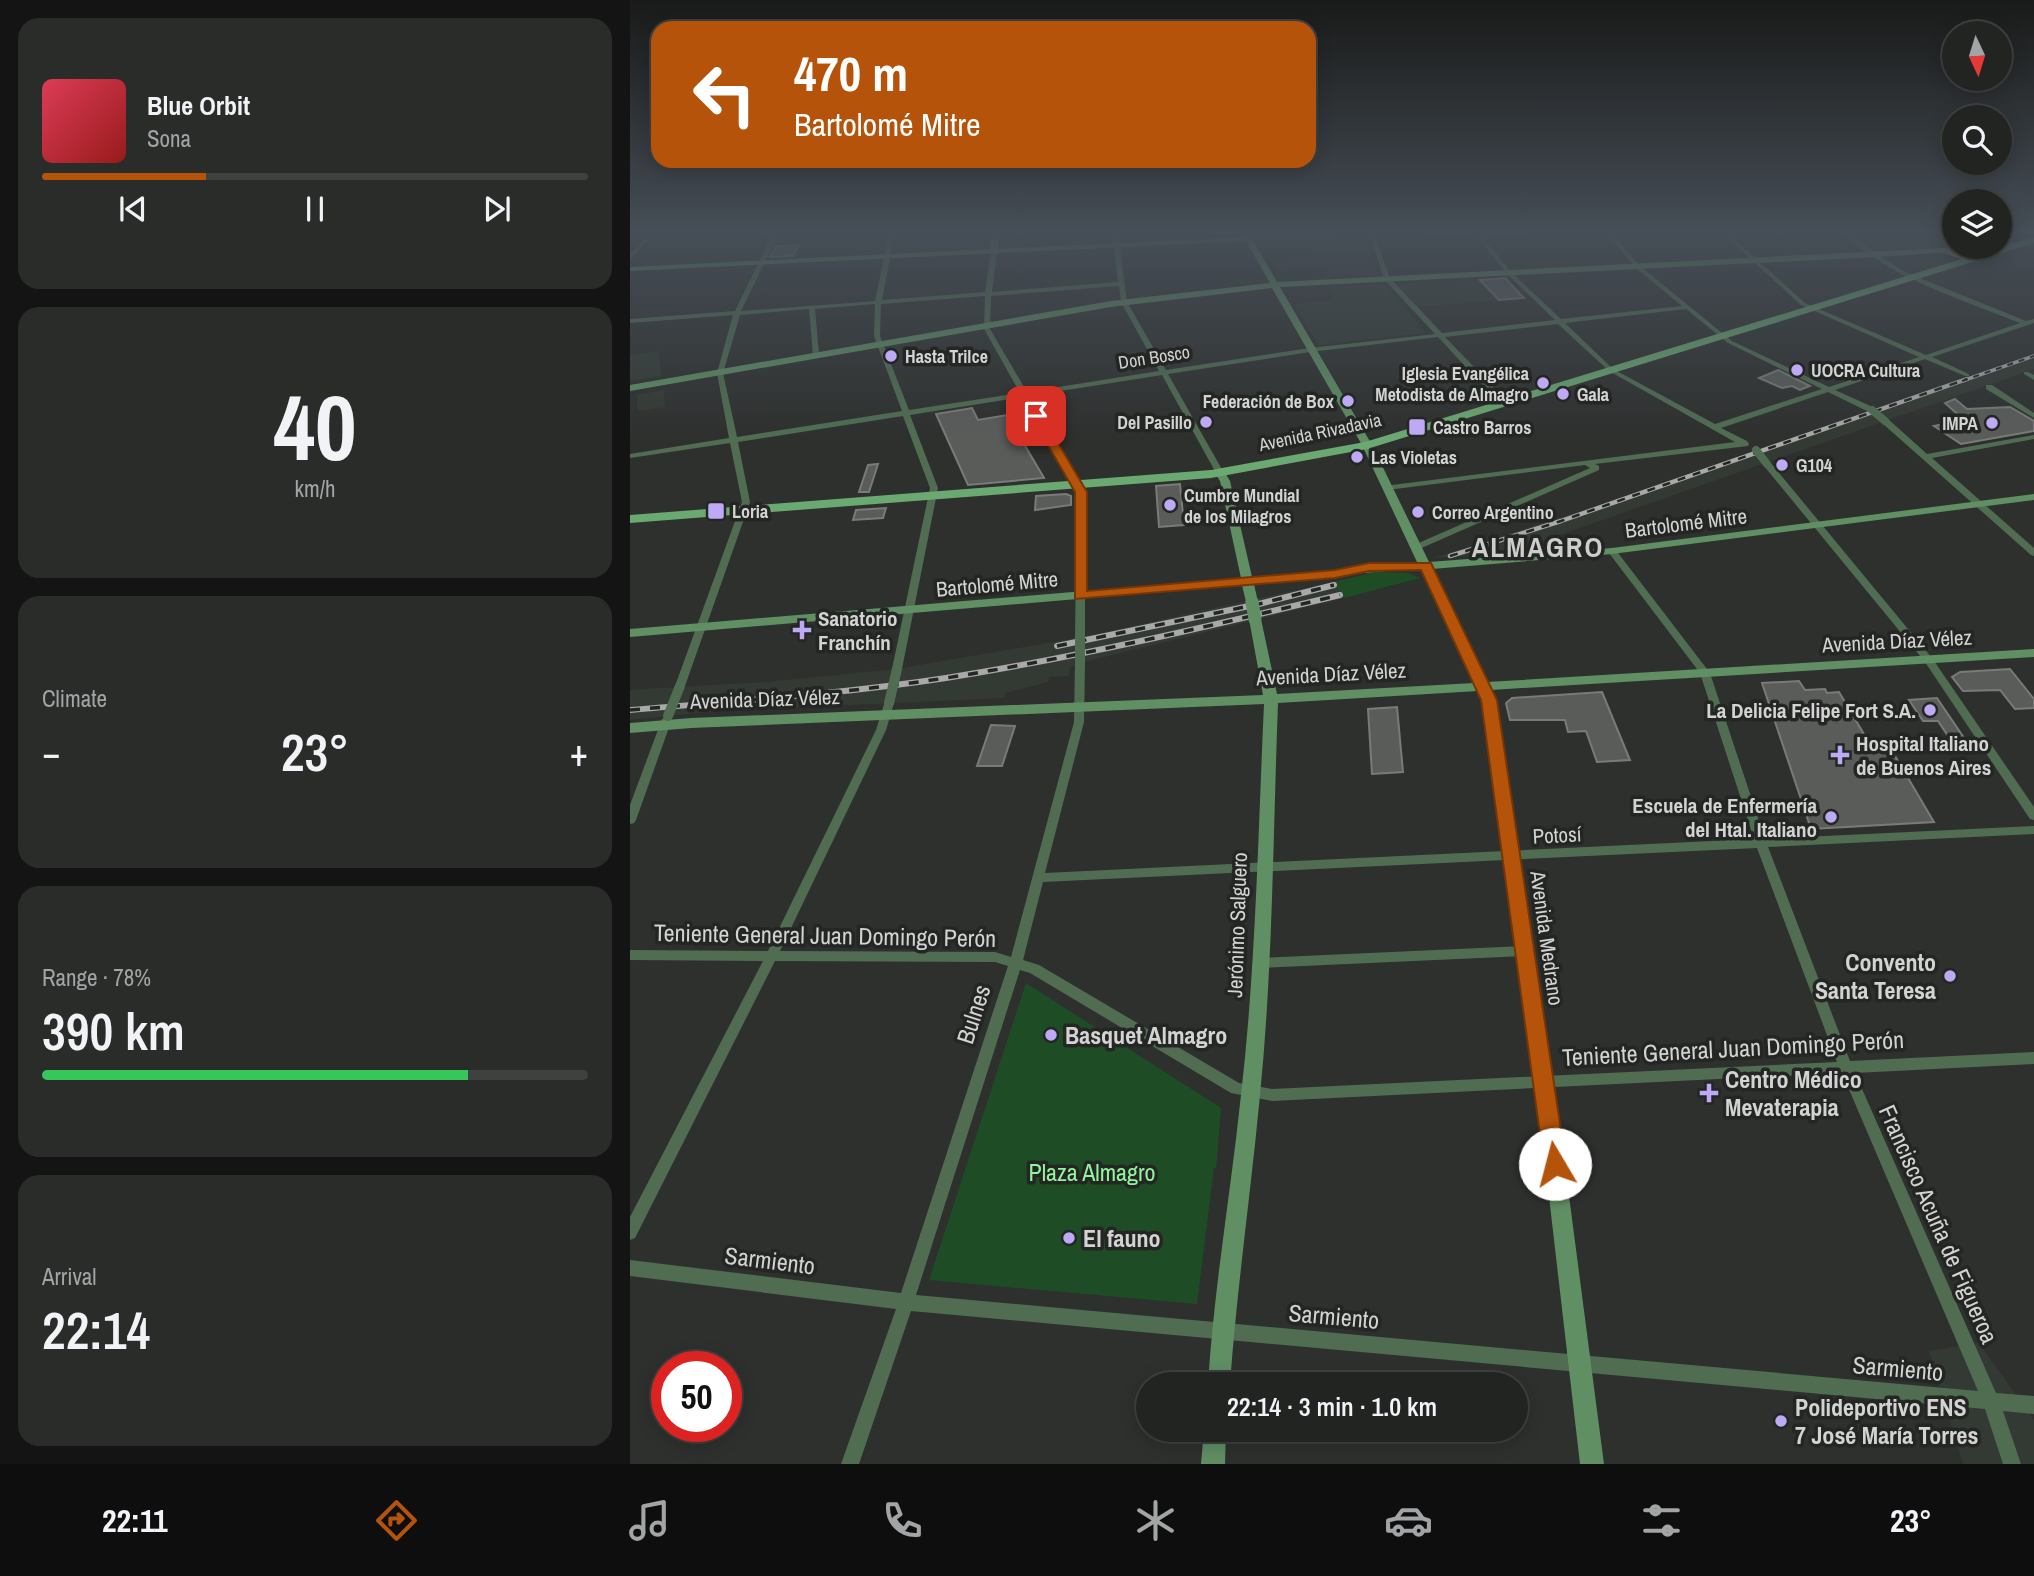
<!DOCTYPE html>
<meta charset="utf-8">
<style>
body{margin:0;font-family:"Archivo Narrow",sans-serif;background:#2a2c2a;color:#f1f3f6;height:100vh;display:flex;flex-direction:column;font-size:26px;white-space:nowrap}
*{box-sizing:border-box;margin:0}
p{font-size:23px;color:#a2a4a5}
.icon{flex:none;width:38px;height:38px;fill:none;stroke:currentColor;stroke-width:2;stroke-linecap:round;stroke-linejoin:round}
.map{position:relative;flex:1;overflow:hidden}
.drawer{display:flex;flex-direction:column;gap:18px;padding:18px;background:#131413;width:630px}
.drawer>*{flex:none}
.hud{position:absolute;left:21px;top:21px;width:665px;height:147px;border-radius:21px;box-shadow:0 4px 18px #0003,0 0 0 2px #3f4140;background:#b45309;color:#fff;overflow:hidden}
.needle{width:46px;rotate:176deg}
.buttons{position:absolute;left:1312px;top:21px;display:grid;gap:14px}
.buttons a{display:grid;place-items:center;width:70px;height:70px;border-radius:50%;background:#222422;box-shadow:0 4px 18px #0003,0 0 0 2px #3f4140;font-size:35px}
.speed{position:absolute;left:21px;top:1351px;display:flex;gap:14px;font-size:35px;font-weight:700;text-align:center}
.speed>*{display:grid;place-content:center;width:91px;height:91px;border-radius:50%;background:#222422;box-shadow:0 4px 18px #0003,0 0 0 2px #3f4140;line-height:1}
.speed .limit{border:10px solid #d22;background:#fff;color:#111}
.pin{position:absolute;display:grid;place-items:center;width:60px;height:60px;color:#fff;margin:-30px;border-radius:14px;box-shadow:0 4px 10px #0006}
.me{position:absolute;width:77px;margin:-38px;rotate:352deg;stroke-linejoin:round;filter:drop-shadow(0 0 5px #0008)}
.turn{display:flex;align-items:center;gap:24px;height:147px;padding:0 28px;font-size:32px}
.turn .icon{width:91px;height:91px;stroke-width:2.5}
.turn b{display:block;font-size:49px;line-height:60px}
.big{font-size:52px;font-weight:600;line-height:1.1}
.drawer .widget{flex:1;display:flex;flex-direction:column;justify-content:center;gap:10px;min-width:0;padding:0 24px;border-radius:21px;background:#2a2c2a}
.drawer .dial{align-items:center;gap:0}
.dial b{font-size:91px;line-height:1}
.song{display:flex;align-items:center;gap:21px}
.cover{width:84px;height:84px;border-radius:10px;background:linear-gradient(135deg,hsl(350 70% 55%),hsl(0 70% 35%))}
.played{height:7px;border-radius:4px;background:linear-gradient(90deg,#b45309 30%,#3f4140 30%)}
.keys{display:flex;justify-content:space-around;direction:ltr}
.heat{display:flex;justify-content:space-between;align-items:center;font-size:38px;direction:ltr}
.charge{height:10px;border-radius:5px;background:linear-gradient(90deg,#34c759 78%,#3f4140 0)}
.trip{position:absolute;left:506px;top:1372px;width:392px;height:70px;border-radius:35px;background:#222422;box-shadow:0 4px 18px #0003,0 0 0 2px #3f4140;font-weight:600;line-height:70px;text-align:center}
.tab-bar{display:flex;height:112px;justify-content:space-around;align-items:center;background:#0e0e0e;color:#a2a4a5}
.tab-bar .icon{width:49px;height:49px}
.tab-bar .selected{color:#b45309}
.tab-bar b{font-size:32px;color:#f1f3f6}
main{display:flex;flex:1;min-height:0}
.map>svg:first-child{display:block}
</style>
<main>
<section class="drawer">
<div class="widget">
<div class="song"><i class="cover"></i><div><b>Blue Orbit</b><p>Sona</p></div></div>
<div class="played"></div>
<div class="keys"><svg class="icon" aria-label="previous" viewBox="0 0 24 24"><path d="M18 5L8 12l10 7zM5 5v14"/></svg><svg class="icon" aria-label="pause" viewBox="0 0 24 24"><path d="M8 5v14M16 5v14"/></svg><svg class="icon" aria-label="next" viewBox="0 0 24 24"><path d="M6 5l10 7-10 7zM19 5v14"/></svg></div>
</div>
<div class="widget dial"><b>40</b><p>km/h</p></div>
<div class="widget"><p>Climate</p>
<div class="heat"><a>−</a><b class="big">23°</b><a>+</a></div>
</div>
<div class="widget"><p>Range · 78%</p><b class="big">390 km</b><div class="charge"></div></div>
<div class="widget"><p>Arrival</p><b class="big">22:14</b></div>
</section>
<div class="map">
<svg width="1404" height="1464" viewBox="0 0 1404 1464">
<rect width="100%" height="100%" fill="#2e302e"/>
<g fill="#333a33">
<path d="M1222 233H1325V245L1246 250Z"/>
<path d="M737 240 748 275 698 278 694 267 648 271 641 259 685 255 683 241Z"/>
<path d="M850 280 869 300 788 307 768 285Z"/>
<path d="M755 284 796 333 692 345 688 344 663 304 704 300 699 287Z"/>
<path d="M29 351 31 376 0 381V355Z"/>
<path d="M1404 354V369L878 553 803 558 973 504Z"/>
<path d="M34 390 35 407 9 411 7 408V395Z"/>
<path d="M703 582 714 598 458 661 440 667 439 676 419 677 418 682 375 693 374 698 86 711 0 720V690L136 682 267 669 458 636Z"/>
<path d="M1349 1343 1404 1420V1464H1333L1299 1351Z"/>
</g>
<g fill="#1e4d25">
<path d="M745 572 778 573 790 578 714 598 703 582Z"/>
<path d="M396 983 591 1108 586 1168H584L567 1304 299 1280Z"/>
</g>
<g fill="#5a5c5a" stroke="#787b78" stroke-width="2">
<path d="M169 245 163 256 140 257 146 246Z"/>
<path d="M875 278 894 298 869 300 850 280Z"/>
<path d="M1148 370 1180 386 1170 390 1162 386 1152 388 1129 378Z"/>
<path d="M1325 399 1337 409 1380 407 1404 421V431L1331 444 1304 426 1334 420 1315 403Z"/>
<path d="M342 408 348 420 389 413 405 442 394 444 414 478 338 485 306 414Z"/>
<path d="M248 464 239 492H229L238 465Z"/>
<path d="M550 484 554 525 529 527 526 486Z"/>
<path d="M436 494 441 496V505L405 510 406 496Z"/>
<path d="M256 508 253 518 223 520 226 510Z"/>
<path d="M1380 669 1404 699V708L1385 709 1370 690 1333 691 1322 677 1330 672Z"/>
<path d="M1169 681 1175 690 1195 689 1197 693 1209 692 1241 746 1258 744 1304 822 1181 829 1132 683Z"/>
<path d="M972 692 1000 760 967 762 956 731 938 732 935 720H880L876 703 882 698Z"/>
<path d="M1307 698 1334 738 1320 739 1308 721H1293L1279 700Z"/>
<path d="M767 707 773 772 742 774 738 709Z"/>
<path d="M361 725 385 726 372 766H347Z"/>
</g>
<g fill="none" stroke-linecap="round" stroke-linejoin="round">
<g fill="#506d52" fill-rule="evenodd">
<path d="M19 233H25L0 260V254Z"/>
<path d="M143 233H149L111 311 245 301 259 233H265L252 300 355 292 361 251 364 249 367 251 362 292 488 282 482 233H488L497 302 536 370 680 348 805 334 754 279 741 238 617 240V238L619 237 740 235 739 233H745V235L901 233 898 235 852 236 882 273 931 319 1052 306 1006 268 976 233H982L1010 266 1102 341 1199 387 1289 357 1171 305 1092 233H1098L1175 303 1296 355 1390 323C1333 300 1257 277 1213 233H1219L1247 254 1275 272 1396 321 1404 319V323L1302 357 1339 374V376H1335L1295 359 1205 390 1245 408V412H1239L1198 392 1091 428 1117 441 1119 444 1118 446 965 464 969 466V470L787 550 784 549V545L960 468 955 465 757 490 753 488 754 486 1105 442 979 371 928 324 815 337 876 400 877 402 873 404H870L808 337 680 352 538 374 594 473 590 475 586 473 532 375 399 396 455 492V637L450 640 445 637 447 492 393 397 280 415 308 488 272 669 267 672 262 669 300 488 273 416 108 442 120 502 55 686 50 689 45 686 112 502 100 443 0 458V454L99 438 87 373 103 315 0 323V319L105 311ZM846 236 878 275 925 320 812 333 760 278 746 238ZM489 286 491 302 529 371 397 392 360 329 361 296ZM355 296 354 329 390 393 279 410 250 336 251 304ZM245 304 244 336 272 411 107 437 93 373 110 315 179 309 183 355 186 357 189 355 185 309ZM1056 309 1098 343 1192 389 1085 424 983 369 935 323Z"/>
<path d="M1394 372H1398L1404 375V380L1394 374Z"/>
<path d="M1356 385H1362L1404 413V418L1356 389Z"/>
<path d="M1252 419H1258L1297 454 1404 435V439L1302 458 1404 548V556L1401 555 1252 423Z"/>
<path d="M1134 462H1140L1302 658 1404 807V820L1400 819 1295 662 1134 466Z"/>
<path d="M982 548 985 549 1080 673 1135 839 1404 826V834L1138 847 1220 1061 1404 1052V1064L1225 1073 1366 1393 1404 1396V1414L1373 1411 1391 1464H1373L1355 1409 281 1311 229 1464H211L266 1309 0 1276V1260L271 1293 378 966 365 962 145 961 5 1238 0 1240V1217L133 961 0 960V950L138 951 246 730 255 701 259 700 264 703 256 730 150 951 365 952 381 957 444 722 445 663 450 660 455 663 454 722 415 873 1124 839 1070 673 979 553V549ZM1127 848 1207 1062 642 1089 609 1083 409 965 393 960 413 882ZM390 970 400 973 601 1093 642 1101 1212 1073 1348 1391 286 1295Z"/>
<path d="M37 716 42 719 6 820 4 823 0 824V805L32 719Z"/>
<path d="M894 946 898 947 900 951 898 955 894 956 630 968 625 967 624 963 625 959 630 958Z"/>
</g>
<g fill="#608f64" fill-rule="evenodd">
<path d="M362 233H370L368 249 614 237 611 233H619L647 282 1330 247H1361L1357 249 1265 256 650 287 742 445 799 562 982 548 1404 494V500L982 554 802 569 857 682 1404 649V657L861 690 866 700 938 1188 974 1464H950L918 1188 852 700 848 691 648 703C643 833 643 965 630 1095 621 1191 607 1287 600 1384H578C584 1287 601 1191 611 1095 626 965 628 834 634 704L61 728 0 733V723L61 718 633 695 619 619 625 615 631 619 647 694 844 683 790 569C735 571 680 580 624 584L628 602 622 606 616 602 612 585 0 637V629L611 578 590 481 585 473 590 470 594 471 600 481 622 577 705 570 739 563 787 562 732 445 642 288 481 307 0 391V385L481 301 640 283 616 241 0 271V267L360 249Z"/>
<path d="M1370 237 1387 244 1388 246 1384 248 1370 242Z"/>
<path d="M574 1430H596L595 1464H571Z"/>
</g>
<path fill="#6ba972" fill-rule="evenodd" d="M1404 237V243L737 449 581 478 0 523V515L581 470 735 442 1332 259 1309 252V248L1334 251 1341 256Z"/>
<g stroke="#a8a9a8" stroke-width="3.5">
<path id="rail-far2" d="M1332 381 1404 356"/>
</g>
<g stroke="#a8a9a8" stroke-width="4.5">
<path id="rail-far1" d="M820 556 931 521 1337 379"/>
</g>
<g stroke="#a8a9a8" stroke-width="6">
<g id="rail">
<path d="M427 646 629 604 704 585"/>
<path d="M0 710C106 701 211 694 316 678 449 657 580 626 710 595"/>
</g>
</g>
<use href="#rail-far2" stroke="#242624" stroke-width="2" stroke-dasharray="6" stroke-linecap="butt"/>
<use href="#rail-far1" stroke="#242624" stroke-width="2.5" stroke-dasharray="8" stroke-linecap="butt"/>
<use href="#rail" stroke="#242624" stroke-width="3.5" stroke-dasharray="10" stroke-linecap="butt"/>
<g stroke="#506d52" stroke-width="8">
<path d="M1242 410 1255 421"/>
<path d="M1126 450 1137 464"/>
</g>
<g stroke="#506d52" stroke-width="10">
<path d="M450 637V663"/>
<path d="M259 703 267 669"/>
<path d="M38 716 50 686"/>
</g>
<path stroke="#608f64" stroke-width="13" d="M622 602 625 619"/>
</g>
<linearGradient id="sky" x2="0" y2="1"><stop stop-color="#191a19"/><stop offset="0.53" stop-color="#464e57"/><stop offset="1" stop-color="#464e57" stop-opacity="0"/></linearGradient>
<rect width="1404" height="438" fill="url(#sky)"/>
<path fill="#b45309" stroke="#753606" stroke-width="2" d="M406 412 412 416 457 492V591L705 570 739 563H801L867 700 936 1164 933 1171 925 1174 917 1171 914 1164 851 700 791 570 739 571 705 578 445 599V492L401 416Z"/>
<g fill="#bea9f4" stroke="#242624" stroke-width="2.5">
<circle cx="261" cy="356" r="7"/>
<circle cx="1167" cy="370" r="7"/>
<circle cx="913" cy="383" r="7"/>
<circle cx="933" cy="394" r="7"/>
<circle cx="718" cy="401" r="7"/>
<circle cx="576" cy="422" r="7"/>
<circle cx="1362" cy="423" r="7"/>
<rect x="778" y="418" width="18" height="18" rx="3.5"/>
<circle cx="727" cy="457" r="7"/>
<circle cx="1152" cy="465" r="7"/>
<circle cx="540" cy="505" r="7"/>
<rect x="77" y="502" width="18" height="18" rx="3.5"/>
<circle cx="788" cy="512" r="7"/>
<path d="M168.5 619.5h7v7h7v7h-7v7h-7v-7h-7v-7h7z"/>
<circle cx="1300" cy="710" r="7"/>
<path d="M1206.5 744.5h7v7h7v7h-7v7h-7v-7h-7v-7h7z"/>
<circle cx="1201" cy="817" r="7"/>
<circle cx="1320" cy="976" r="7"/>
<circle cx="421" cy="1035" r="7"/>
<path d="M1075.5 1082.5h7v7h7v7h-7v7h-7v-7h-7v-7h7z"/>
<circle cx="439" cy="1238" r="7"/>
<circle cx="1151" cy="1421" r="7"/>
</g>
<g text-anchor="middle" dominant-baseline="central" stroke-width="7" stroke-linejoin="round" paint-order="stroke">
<g font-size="18" font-weight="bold" fill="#d2d3d2" stroke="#242624" text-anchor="start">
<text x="275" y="356">Hasta Trilce</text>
<text x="1181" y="370">UOCRA Cultura</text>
<text x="899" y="373" text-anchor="end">Iglesia Evangélica<tspan x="899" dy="21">Metodista de Almagro</tspan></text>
<text x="947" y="394">Gala</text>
<text x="704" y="401" text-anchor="end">Federación de Box</text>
<text x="562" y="422" text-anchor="end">Del Pasillo</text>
<text x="1348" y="423" text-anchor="end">IMPA</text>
<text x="803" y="427">Castro Barros</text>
<text x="741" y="457">Las Violetas</text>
<text x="1166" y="465">G104</text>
<text x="554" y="495">Cumbre Mundial<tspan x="554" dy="21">de los Milagros</tspan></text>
<text x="102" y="511">Loria</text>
<text x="802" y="512">Correo Argentino</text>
</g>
<g font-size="18" fill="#d2d3d2" stroke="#242624">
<text transform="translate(524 357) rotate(-9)">Don Bosco</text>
<text transform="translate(690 432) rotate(-12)">Avenida Rivadavia</text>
</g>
<g font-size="21" fill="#d2d3d2" stroke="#242624">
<text transform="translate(1056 523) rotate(-7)">Bartolomé Mitre</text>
<text transform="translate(367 584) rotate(-5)">Bartolomé Mitre</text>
<text transform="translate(1267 641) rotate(-3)">Avenida Díaz Vélez</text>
<text transform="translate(701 674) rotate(-3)">Avenida Díaz Vélez</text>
<text transform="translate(135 699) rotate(-2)">Avenida Díaz Vélez</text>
<text transform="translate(927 835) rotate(-3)">Potosí</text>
<text transform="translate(607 925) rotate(-88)">Jerónimo Salguero</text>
<text transform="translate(917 938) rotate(82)">Avenida Medrano</text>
</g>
<g font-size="21" font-weight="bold" fill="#d2d3d2" stroke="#242624" text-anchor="start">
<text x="188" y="618">Sanatorio<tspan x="188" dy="24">Franchín</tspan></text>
<text x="1286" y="710" text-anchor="end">La Delicia Felipe Fort S.A.</text>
<text x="1226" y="743">Hospital Italiano<tspan x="1226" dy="24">de Buenos Aires</tspan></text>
<text x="1187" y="805" text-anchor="end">Escuela de Enfermería<tspan x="1187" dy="24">del Htal. Italiano</tspan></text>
</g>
<g font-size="24" fill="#d2d3d2" stroke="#242624">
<text transform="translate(195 935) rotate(1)">Teniente General Juan Domingo Perón</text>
<text transform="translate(343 1014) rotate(-72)">Bulnes</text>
<text transform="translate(1103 1048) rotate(-3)">Teniente General Juan Domingo Perón</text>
<text transform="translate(1309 1224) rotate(66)">Francisco Acuña de Figueroa</text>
<text transform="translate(140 1260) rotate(7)">Sarmiento</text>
<text transform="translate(704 1316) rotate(5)">Sarmiento</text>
<text transform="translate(1268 1368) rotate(5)">Sarmiento</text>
</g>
<g font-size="24" font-weight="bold" fill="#d2d3d2" stroke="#242624" text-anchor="start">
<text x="1306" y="962" text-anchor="end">Convento<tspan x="1306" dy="28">Santa Teresa</tspan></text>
<text x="435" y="1035">Basquet Almagro</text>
<text x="1095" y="1079">Centro Médico<tspan x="1095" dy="28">Mevaterapia</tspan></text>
<text x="453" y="1238">El fauno</text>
<text x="1165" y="1407">Polideportivo ENS<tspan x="1165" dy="28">7 José María Torres</tspan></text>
</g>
<g font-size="24" fill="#92f59d" stroke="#242624">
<text x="462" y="1172">Plaza Almagro</text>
</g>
<g font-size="28" font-weight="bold" letter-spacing="2" fill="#cccecc" stroke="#242624">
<text x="908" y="547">ALMAGRO</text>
</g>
</g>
</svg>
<div class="buttons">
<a><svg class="needle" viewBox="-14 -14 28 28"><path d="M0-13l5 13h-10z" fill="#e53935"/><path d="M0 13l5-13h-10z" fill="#a2a4a5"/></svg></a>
<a><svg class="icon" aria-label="search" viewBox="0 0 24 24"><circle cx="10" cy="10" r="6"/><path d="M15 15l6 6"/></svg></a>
<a><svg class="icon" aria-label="layers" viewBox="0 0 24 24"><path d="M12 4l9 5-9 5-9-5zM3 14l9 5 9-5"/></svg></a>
</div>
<div class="speed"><div class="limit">50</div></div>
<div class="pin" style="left:406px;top:416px;background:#d93025"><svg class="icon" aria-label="arrive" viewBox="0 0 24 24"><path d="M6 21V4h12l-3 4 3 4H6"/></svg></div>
<svg class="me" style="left:925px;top:1164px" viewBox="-20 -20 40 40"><circle r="19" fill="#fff"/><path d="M0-13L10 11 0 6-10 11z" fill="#b45309"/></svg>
<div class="trip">22:14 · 3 min · 1.0 km</div>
<div class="hud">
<div class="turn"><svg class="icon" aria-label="left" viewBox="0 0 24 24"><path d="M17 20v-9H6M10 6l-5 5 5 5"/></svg><div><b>470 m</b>Bartolomé Mitre</div></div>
</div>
</div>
</main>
<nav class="tab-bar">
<b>22:11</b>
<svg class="icon selected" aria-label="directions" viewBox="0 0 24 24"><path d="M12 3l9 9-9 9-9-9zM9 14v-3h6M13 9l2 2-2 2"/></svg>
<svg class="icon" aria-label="music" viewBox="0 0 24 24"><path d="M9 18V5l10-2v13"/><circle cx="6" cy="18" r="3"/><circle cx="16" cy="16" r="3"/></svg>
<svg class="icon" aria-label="phone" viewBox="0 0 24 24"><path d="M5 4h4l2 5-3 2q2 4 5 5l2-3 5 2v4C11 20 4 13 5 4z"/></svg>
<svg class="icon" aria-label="climate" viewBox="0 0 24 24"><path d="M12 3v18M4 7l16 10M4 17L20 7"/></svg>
<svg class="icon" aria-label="car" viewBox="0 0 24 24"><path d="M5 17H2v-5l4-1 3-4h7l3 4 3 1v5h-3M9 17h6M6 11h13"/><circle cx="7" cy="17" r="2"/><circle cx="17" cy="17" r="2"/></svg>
<svg class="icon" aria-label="filters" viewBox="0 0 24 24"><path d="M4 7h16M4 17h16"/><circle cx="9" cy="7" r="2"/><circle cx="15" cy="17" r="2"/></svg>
<b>23°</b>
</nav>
